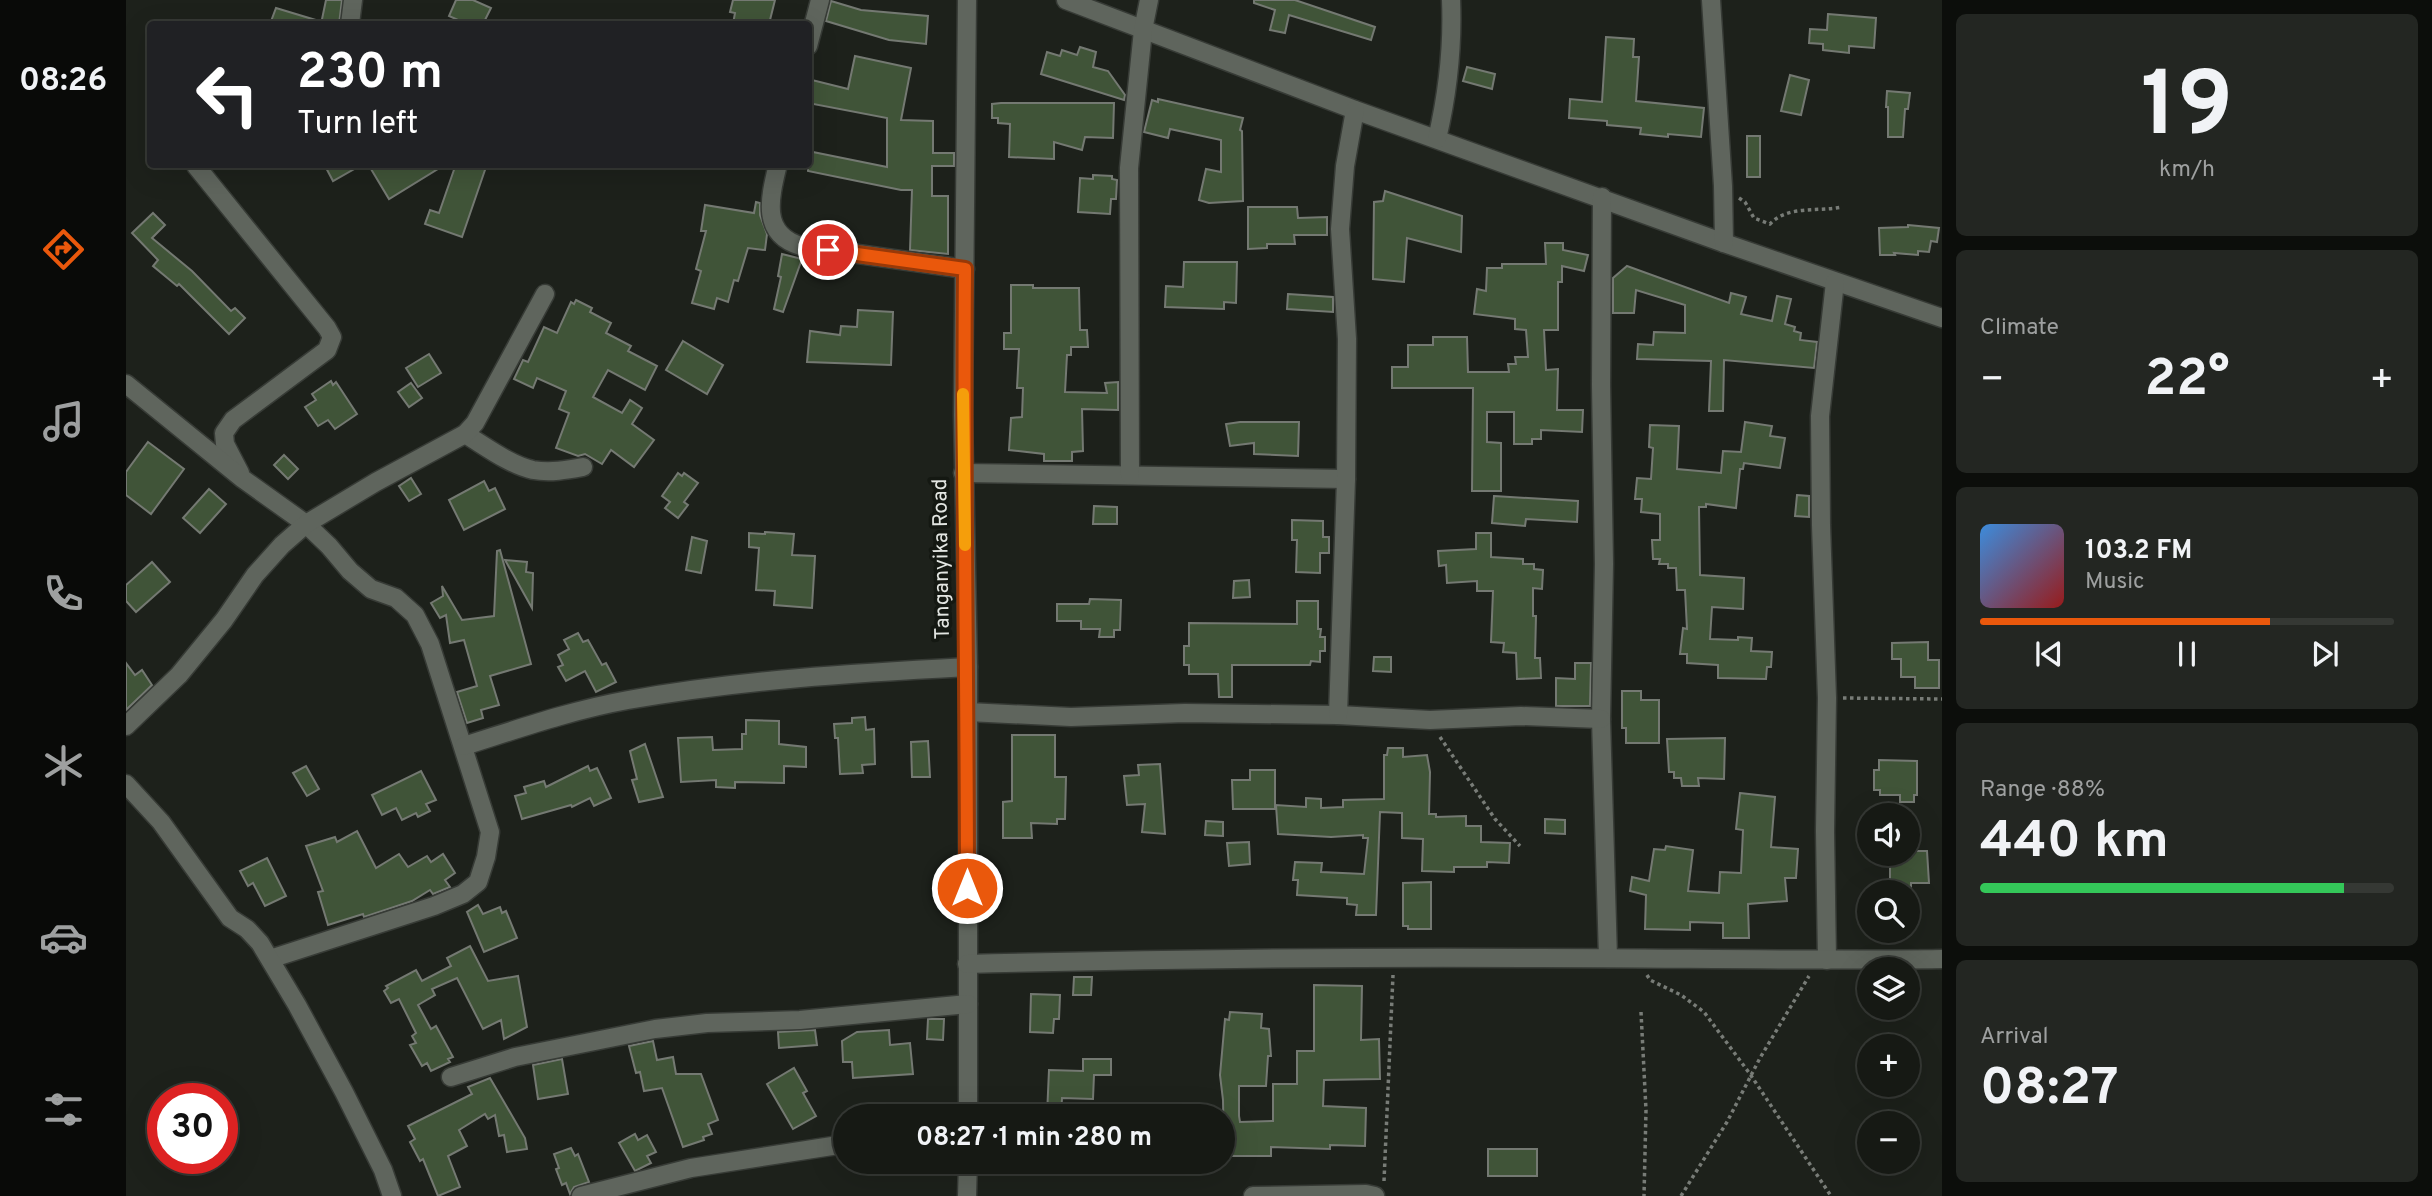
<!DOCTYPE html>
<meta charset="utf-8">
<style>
body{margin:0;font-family:Overpass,sans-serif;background:#232622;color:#f1f3f6;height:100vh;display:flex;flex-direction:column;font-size:26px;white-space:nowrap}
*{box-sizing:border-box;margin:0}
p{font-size:23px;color:#9ea0a0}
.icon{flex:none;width:38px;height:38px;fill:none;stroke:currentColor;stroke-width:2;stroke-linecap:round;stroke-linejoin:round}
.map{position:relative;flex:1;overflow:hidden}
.drawer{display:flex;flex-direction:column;gap:14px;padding:14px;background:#0c0e0b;width:490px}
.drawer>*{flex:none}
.top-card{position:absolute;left:21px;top:21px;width:665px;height:147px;border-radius:7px;box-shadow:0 7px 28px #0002,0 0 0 2px #353834;background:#202124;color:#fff;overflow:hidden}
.controls{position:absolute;left:1731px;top:803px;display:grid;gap:14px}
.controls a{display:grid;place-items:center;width:63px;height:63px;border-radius:50%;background:#161914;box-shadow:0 7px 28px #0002,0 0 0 2px #353834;font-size:35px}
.speed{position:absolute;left:21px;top:1083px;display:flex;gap:14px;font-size:35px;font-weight:700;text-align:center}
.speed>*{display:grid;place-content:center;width:91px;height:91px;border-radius:50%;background:#161914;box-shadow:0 7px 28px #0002,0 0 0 2px #353834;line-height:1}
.speed .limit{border:10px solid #d22;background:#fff;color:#111}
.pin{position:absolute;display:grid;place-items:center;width:60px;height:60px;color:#fff;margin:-30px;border:4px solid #fff;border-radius:50%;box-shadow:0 2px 7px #0007}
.me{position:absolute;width:77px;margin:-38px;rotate:0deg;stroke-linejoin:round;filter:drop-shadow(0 0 5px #0008)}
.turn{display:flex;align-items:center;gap:24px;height:147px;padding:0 35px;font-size:32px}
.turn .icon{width:91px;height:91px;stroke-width:2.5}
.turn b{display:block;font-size:49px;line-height:60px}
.big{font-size:52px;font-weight:700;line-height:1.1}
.drawer .widget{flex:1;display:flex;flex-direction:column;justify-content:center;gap:10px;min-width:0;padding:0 24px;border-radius:10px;background:#232622}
.drawer .dial{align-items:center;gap:0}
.dial b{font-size:91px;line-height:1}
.song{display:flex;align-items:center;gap:21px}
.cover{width:84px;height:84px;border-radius:10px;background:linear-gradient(135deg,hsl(210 70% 55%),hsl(0 70% 35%))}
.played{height:7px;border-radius:4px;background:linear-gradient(90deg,#ea580c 70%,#353834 70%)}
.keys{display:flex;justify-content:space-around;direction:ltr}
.heat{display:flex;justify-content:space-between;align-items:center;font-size:38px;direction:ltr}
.charge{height:10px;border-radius:5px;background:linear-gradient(90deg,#34c759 88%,#353834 0)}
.trip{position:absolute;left:707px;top:1104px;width:402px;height:70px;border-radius:35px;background:#161914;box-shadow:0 7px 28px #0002,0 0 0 2px #353834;font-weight:700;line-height:70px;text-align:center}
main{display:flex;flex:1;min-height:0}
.dock{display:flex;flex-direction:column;width:126px;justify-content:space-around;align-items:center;background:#090a08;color:#9ea0a0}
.dock .icon{width:49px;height:49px}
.dock .current{color:#ea580c}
.dock b{font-size:32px;color:#f1f3f6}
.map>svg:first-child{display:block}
</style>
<main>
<nav class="dock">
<b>08:26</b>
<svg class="icon current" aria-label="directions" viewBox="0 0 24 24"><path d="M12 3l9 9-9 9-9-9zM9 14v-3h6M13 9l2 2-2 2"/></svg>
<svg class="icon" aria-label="music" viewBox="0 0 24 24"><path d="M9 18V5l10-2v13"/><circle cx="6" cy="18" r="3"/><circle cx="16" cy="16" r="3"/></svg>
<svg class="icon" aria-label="phone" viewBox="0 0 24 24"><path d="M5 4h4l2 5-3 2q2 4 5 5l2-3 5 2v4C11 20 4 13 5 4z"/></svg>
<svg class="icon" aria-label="climate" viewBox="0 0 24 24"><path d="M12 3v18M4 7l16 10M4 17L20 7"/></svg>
<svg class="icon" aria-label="car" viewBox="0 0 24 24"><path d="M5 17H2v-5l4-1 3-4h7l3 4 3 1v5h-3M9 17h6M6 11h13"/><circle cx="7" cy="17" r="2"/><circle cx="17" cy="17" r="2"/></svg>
<svg class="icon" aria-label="filters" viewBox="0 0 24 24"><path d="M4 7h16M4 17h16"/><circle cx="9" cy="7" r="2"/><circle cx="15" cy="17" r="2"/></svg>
</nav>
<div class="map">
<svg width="1816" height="1196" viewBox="0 0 1816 1196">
<rect width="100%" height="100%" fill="#1d211b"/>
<g fill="#405438" stroke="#747972" stroke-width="2">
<path d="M200 0H216L213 24H195Z"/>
<path d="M330 0H347L365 8 357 24H341L323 16Z"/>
<path d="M607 0H649L643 24H607L609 13 604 12Z"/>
<path d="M1128 0H1169L1249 27 1245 40 1163 15 1159 33 1144 30 1149 10 1128 3Z"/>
<path d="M705 1 735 10 802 16 800 44 763 40 700 21Z"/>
<path d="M150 8 193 21 192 24H144Z"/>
<path d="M1702 14 1750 18 1748 48 1723 46V53L1697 50V44L1683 43 1684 29 1701 30Z"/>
<path d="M1480 37 1508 39 1507 57H1513L1510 101 1578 108 1575 137 1542 134V137L1514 134 1515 128 1481 125V121L1443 118 1444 99 1476 102Z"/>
<path d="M954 47 970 52 967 67 982 71 999 95 998 100 915 74 921 52 934 56 936 50 951 55Z"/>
<path d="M729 56 785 68 775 120 807 121V153H828V166H806V196H822V254L784 250 786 190H775L682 171V151L761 167V118L682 103V79L722 89Z"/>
<path d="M1341 67 1369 74 1366 89 1337 81Z"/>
<path d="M1664 75 1683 80 1675 115 1655 111Z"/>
<path d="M1761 91 1784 93 1782 109H1779L1777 137H1762V107H1760Z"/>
<path d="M1032 99 1117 118 1114 130 1116 131 1117 201 1083 203 1073 200 1080 169 1095 172V140L1044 129 1042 138 1018 132 1026 100 1032 102Z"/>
<path d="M875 103H988L987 138 959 137 956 150 928 142V159L883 157 884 124 872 123V118H866V104Z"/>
<rect x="1621" y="136" width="13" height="41"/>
<path d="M198 164H237L207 181Z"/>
<path d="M242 164H320L263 199Z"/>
<path d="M330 164H361L336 237 299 224 304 210 313 213Z"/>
<path d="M967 175 986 176V179L991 180 990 199H985L984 214 952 212 954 178 967 179Z"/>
<path d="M1259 191 1336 216 1335 252 1281 238 1278 282 1247 279 1248 202 1257 201Z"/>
<path d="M630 202 634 203V215L641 234 639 250 622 248 612 281 608 280 602 302 591 298 588 309 566 303 575 271 570 269 580 231H575L579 205 628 213Z"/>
<path d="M1122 207H1171L1172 218 1201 217V235H1168L1169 244H1141V248L1122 249Z"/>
<path d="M27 213 39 225 26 238 66 271 105 311 109 308 119 318 103 334 53 284 51 286 27 266 32 260 6 233Z"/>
<path d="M1782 225 1813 228 1811 242 1805 241 1803 252 1792 251V255L1768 253 1769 255H1754L1753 228 1782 227Z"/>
<path d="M1419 243H1437V250L1462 255 1458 271 1436 266V282H1432V330H1418L1420 370 1432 369 1431 410H1457L1456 432 1415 430V439H1406V444H1388V412H1361V442L1375 443V491H1346L1347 388H1266V367H1282V345H1307V337H1341L1342 372H1383L1382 364H1390L1389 357H1402L1400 330 1389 329V319L1348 314 1351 289 1360 291 1361 268H1376V264H1420Z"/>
<path d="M656 254 676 259 657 312 648 309 655 277 652 276Z"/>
<path d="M1058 262H1111L1110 303 1098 302V309L1039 307 1040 286 1057 287Z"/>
<path d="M1501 266 1603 303 1605 293 1620 297 1615 314 1646 321 1651 296 1665 299 1659 324 1669 327 1668 331 1675 333 1674 340 1691 342 1688 368 1598 360 1597 411H1583L1585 361 1511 359 1512 344 1527 345 1528 332 1559 333V305L1510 290 1508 313H1487V278Z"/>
<path d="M885 285H907V288H953L954 330H961L962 347H945V355H941L939 392 981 393 979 383 992 382V410L956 409 957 451 946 452V461H918V454L883 450 885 418 896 417 897 388H891L893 349H878V333H885Z"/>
<path d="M1162 294 1207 297V312L1161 309Z"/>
<path d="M450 300 466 308 464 312 485 323 480 333 505 346 502 351 531 366 519 390 482 370 467 397 496 413 504 400 516 408 506 424 528 440 508 467 485 450 476 464 459 454 452 456 430 448 443 413 433 409 440 391 411 378 407 388 388 379 397 360 402 362 418 327 431 333 445 302 448 304Z"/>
<path d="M732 310 767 312 765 365 681 362 684 331 714 335 715 326 731 327Z"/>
<path d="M557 341 597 365 581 394 540 370Z"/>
<path d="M303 354 315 373 292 387 280 368Z"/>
<path d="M205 381 207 385 210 382 231 414 209 429 202 420 192 426 179 407 190 400 186 394Z"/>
<path d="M285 383 296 398 283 407 272 392Z"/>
<path d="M1114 422H1173L1172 456 1128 454V443L1104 446 1100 424Z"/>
<path d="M1619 422 1646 426 1644 436 1659 438 1654 468 1618 463 1617 469H1614L1610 508 1580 504V507H1573L1574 575 1618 578 1617 609 1586 607 1584 639 1612 640V637L1626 638 1625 651 1646 652 1645 667H1641L1640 679 1592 678V665L1561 663V654H1554L1557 628 1561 629 1559 590H1551L1550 568H1542V564H1533L1534 559H1527L1526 540H1534V514L1515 512 1516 499H1509L1511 478 1525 479 1527 448 1523 447 1524 425 1553 426 1551 469 1595 473 1597 451 1615 452Z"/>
<path d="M22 442 58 469 25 514 0 495V472Z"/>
<path d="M158 455 172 469 162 479 148 465Z"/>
<path d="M552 473 556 476 558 473 572 483 558 502 562 505 552 518 539 508 544 502 536 496Z"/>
<path d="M285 478 295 494 283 501 273 486Z"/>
<path d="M358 481 363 491 369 488 379 509 338 530 323 500Z"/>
<path d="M83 489 100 504 74 533 57 518Z"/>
<path d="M1671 495 1683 496V517L1669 516Z"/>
<path d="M1368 496 1452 501 1451 522 1400 519 1399 526 1366 523Z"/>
<path d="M968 506 991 507V524H967Z"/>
<path d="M1166 520 1197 521V537H1203V553H1194V573L1170 572 1171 540H1166Z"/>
<path d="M639 532 668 534 666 555 689 556 686 608 648 605 649 591 630 590 633 548 623 547V533L639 534Z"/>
<path d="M1350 533H1365V557L1397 559V564H1408V569L1417 570 1416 589 1407 588V616H1410L1409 658H1414L1415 678 1391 679 1390 653 1377 652 1378 643 1365 642 1367 591H1351V581L1321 583 1320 565 1313 566 1312 551 1350 549Z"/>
<path d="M566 537 581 541 575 573 560 570Z"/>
<path d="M374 550 405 664 364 676 373 705 355 710 357 718 341 723 331 692 351 686 338 640 324 643 320 615 314 618 305 603 317 596 316 586 336 620 368 616 371 551Z"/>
<path d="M379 560 401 562 400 572 407 573 406 608Z"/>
<path d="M26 562 44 582 10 612 0 601V585Z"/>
<path d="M1123 580 1124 597 1107 598 1108 581Z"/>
<path d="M964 599 995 600 994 630H988V637H973L974 629H955V621H931V604H963Z"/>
<path d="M1171 601H1192V629H1195L1194 637H1199V651H1194V662L1185 661 1184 665H1106V697H1093L1092 674H1063V665H1058V646H1063V623L1171 624Z"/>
<path d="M452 633 457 642 462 640 476 665 480 663 490 682 470 692 459 671 440 681 432 667 437 665 432 655 443 649 438 640Z"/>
<path d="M1802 642V660H1813V688H1789V677H1775V659H1766V643Z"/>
<path d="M1248 657H1265V672L1247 671Z"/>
<path d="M0 663 9 675 16 670 26 685 0 710Z"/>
<path d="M1449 663H1465L1464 706H1430V678L1449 679Z"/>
<path d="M1496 691H1515V700H1533V743H1500V728H1496Z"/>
<path d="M739 717 740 730 748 729 749 764 736 765 737 773 714 774 712 738H709L708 724 726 723V718Z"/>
<path d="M620 720 653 721V744L680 747V767L658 766V783L609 782V788L590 787V780L555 782 552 738 586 737 587 750 616 749V734H620Z"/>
<path d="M886 735H929V777H940L939 819H931V824L905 823 906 838H877V802L886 801Z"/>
<path d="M1599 738 1598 779 1572 778 1573 786H1556L1555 778H1548V772H1543L1541 739Z"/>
<path d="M802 741 804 777H786L785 742Z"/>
<path d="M519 744 537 797 513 802 506 780 511 779 504 751Z"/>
<path d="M1262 748H1277V757L1301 755 1304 772 1303 814H1310V817L1340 816V826H1355V842L1384 843 1383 863 1361 862V867H1328V872L1296 871 1297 839 1276 838V813L1254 812 1250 915H1230L1231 905 1221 904V898L1171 895 1172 880H1167L1169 862 1196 863 1195 872 1238 874 1242 838H1237V835L1205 837 1152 834 1150 805 1180 807V798L1195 799V808L1217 807V800L1258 799V755H1261Z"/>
<path d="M1753 760 1791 761V795H1788V802H1774V795H1754V790H1748V770H1753Z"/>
<path d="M1034 764 1039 834 1016 832 1019 804 1001 805 998 776 1013 775 1012 765Z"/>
<path d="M180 766 193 789 181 796 167 773Z"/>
<path d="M462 766 464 771 471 768 485 798 468 806 464 798 446 807 445 805 396 819 389 796 400 793 398 787 418 781 420 787Z"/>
<path d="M1124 770H1149V809H1107L1106 780H1124Z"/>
<path d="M295 771 310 800 300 804 304 811 292 817 290 813 276 820 270 808 256 815 246 795Z"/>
<path d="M1614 793 1649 797 1645 847 1672 849 1670 878H1659L1661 901 1622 904 1623 938H1597V923L1564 922V930L1519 929 1520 895 1504 891 1506 877 1523 881 1528 849 1539 850 1540 846 1567 850 1562 891 1593 893 1594 872 1615 873 1617 830 1610 829Z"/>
<path d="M1419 819 1439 820V834L1419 833Z"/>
<path d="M1080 821 1097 822V836L1079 835Z"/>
<path d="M231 831 250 868 273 854 282 867 301 856 305 862 317 854 329 873 319 880 324 887 307 894 304 890 286 901 238 917 237 914 202 925 192 892 197 891 180 846 209 837 211 842Z"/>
<path d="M1123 842 1124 864 1103 866 1101 843Z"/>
<path d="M1782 851H1801L1803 883H1785V888H1764V855L1782 854Z"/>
<path d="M141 858 160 896 139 906 127 883 122 886 114 871Z"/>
<path d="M1305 882V929H1282V926H1277V883Z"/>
<path d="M352 905 357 914 374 907 376 913 380 911 391 938 358 952 341 912Z"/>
<path d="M344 946 362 981 392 976 401 1027 378 1039 375 1020 357 1029 331 978 306 989 309 995 292 1005 305 1029 310 1026 327 1057 322 1059 324 1062 305 1071 301 1063 296 1066 284 1045 290 1043 286 1036 290 1033 273 999 265 1003 258 991 262 988 260 986 290 970 296 981 325 966 321 958Z"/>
<path d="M948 977H966L965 995H947Z"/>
<path d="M1188 985 1236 986 1235 1040 1253 1039 1254 1079 1198 1080 1197 1106 1240 1108 1239 1146 1204 1145V1149L1145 1147V1156H1098L1097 1100 1094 1075 1099 1019 1103 1020 1104 1012 1136 1014 1135 1028 1143 1029 1145 1056H1142L1140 1086H1113V1116L1114 1122 1147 1121V1084H1171V1051H1188Z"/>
<path d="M905 994 934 995 933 1019H928L927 1033 904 1032Z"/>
<path d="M802 1019H818L817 1040 801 1039Z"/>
<path d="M689 1030 691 1045 653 1048 652 1032Z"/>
<path d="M763 1030 764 1045 784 1043 787 1074 727 1078 726 1062H717L716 1041 731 1032Z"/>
<path d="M527 1041 531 1060 547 1057 550 1074H575L592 1120 582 1124 586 1134 577 1137 578 1140 557 1147 536 1088 518 1091 514 1072 510 1073 503 1046Z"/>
<path d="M436 1059 442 1094 412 1099 407 1065Z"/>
<path d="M957 1059H985V1075H968L967 1099 936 1098 935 1116 921 1115 923 1070 957 1071Z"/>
<path d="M668 1068 681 1091 677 1093 690 1116 667 1129 641 1084Z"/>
<path d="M364 1078 399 1138 401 1149 381 1152 378 1135 373 1136 369 1115 362 1119 359 1114 333 1130 341 1146 322 1156 334 1187 312 1196 297 1159 294 1161 284 1142 289 1139 282 1126 346 1094 342 1087Z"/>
<path d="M509 1134 512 1140 521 1135 530 1152 521 1156 525 1163 509 1171 493 1143Z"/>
<path d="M445 1148 449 1156 452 1154 463 1182 448 1187 444 1194 440 1183 436 1185 430 1169 433 1168 428 1154Z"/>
<rect x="1362" y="1149" width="49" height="27"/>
</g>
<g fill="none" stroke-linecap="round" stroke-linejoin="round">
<g stroke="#373b36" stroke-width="21">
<g id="minor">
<path d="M841 0 837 415 842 667V1116"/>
<path d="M940 0 1229 110 1598 243 1816 318"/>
<path d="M1585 0 1597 186 1598 243"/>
<path d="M224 24 227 0"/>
<path d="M682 46 694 0"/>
<path d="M1311 139C1322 92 1327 48 1325 0"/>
<path d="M652 164C644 197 634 234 675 246L839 269"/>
<path d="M70 166 201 328 206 337 201 350 107 420 98 433 99 444 114 473"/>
<path d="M1476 197 1475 385 1478 564 1475 719 1482 958"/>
<path d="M0 384 117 479 180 524 203 546 224 571 245 589 270 598 289 615 304 644 364 832 360 857 352 882 337 894 308 906 144 959"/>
<path d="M339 434C359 446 384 465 407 470 424 473 441 470 457 467"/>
<path d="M837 473 1220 479"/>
<path d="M1004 475 1003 168 1017 30 1023 0"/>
<path d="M842 712 945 717 1059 713 1212 715 1304 720 1395 716 1475 719"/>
<path d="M1212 715 1220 479 1221 339 1214 229 1219 166 1229 110"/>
<path d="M0 726 53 675 98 620 129 575 156 545 180 524 250 482 339 434 349 423 419 294"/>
<path d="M338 746C392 729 446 710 502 700 614 680 728 673 842 667"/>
<path d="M0 784 35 822 104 918 121 929 134 943 171 1005 218 1092 257 1170 266 1196"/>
<path d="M1701 960 1699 831 1701 698 1695 525 1694 416 1709 282"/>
<path d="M841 964C1031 959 1223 957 1413 958 1547 958 1682 961 1816 959"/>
<path d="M325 1077 389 1057 529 1029 581 1023 674 1020 842 1004"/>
<path d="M815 1116 842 1113"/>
<path d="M455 1196 565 1168 719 1144"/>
<path d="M841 1196 842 1162"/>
<path d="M1127 1196 1240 1194 1249 1196"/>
</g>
</g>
<g stroke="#787c77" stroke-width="3.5" stroke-dasharray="3.5 3.5" stroke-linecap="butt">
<path d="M1613 198 1619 202 1628 218 1644 224C1661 205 1693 212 1716 207"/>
<path d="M1717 698 1816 699"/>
<path d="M1314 737 1369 819 1394 846"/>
<path d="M1521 975 1524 980 1555 995 1578 1012 1624 1074 1705 1196"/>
<path d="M1515 1012 1520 1110 1518 1196"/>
<path d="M1258 1181 1267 975"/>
<path d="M1555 1196 1601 1122 1634 1058 1683 976"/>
</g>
<use href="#minor" stroke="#5f655d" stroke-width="18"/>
</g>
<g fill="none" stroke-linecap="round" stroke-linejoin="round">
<g stroke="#983908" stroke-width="18">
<path id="route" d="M702 250 839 269C837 476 841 682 841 888"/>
</g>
<use href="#route" stroke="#ea580c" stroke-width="12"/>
<path stroke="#f59e0b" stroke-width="12" d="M837 394 839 545"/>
</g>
<g text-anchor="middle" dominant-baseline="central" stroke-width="7" stroke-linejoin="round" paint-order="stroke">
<g font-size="21" fill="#e3e6e2" stroke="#141812">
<text transform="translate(816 559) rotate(-91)">Tanganyika Road</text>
</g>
</g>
</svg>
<div class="controls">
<a><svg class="icon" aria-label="sound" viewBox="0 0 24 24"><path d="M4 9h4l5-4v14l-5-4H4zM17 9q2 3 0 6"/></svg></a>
<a><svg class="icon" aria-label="search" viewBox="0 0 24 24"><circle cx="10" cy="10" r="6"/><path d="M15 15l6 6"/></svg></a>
<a><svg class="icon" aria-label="layers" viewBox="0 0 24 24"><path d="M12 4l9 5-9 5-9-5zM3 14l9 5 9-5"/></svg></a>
<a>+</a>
<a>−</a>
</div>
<div class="speed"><div class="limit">30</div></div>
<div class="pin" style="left:702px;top:250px;background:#d93025"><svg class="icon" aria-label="arrive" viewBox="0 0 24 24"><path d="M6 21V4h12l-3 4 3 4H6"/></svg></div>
<svg class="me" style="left:841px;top:888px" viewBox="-20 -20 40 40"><circle r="17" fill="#ea580c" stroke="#fff" stroke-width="3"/><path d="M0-11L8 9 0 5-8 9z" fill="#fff"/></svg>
<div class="trip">08:27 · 1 min · 280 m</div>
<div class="top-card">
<div class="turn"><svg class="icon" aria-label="left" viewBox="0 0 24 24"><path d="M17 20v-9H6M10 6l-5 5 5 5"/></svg><div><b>230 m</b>Turn left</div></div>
</div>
</div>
<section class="drawer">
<div class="widget dial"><b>19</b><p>km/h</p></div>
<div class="widget"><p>Climate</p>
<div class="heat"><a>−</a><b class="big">22°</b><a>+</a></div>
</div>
<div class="widget">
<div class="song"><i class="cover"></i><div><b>103.2 FM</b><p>Music</p></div></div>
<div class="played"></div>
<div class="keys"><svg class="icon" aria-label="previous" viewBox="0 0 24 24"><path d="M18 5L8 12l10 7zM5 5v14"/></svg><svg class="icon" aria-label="pause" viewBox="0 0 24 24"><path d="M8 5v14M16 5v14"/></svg><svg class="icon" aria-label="next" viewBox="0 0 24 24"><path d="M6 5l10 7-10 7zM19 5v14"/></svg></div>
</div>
<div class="widget"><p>Range · 88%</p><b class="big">440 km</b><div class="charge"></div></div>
<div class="widget"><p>Arrival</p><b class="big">08:27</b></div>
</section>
</main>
